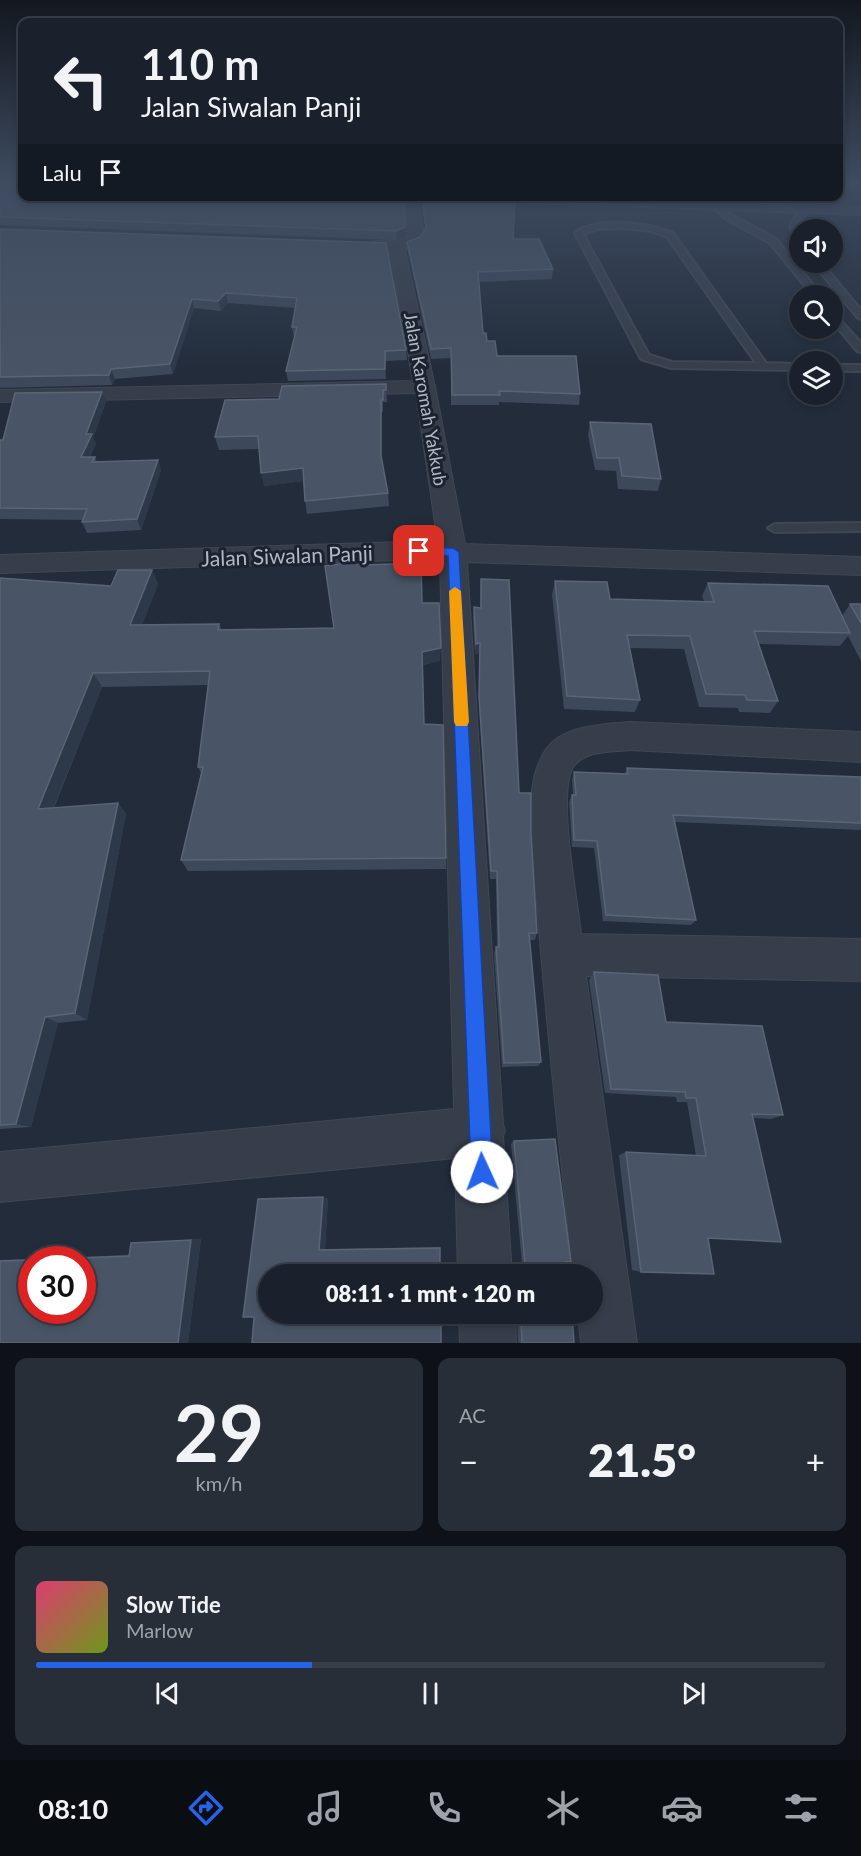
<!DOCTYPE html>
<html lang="id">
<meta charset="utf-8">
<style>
body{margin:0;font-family:Lato,sans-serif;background:#272e38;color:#f1f3f6;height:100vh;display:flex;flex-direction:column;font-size:22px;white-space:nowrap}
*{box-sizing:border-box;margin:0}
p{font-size:20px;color:#9fa3a9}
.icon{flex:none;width:33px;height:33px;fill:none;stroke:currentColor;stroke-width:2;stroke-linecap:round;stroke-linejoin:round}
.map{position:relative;height:1343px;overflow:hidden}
.drawer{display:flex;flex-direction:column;gap:15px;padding:15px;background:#0e1218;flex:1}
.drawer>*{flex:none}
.top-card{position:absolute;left:18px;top:18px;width:825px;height:183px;border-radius:12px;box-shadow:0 3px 9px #0003,0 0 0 2px #383e48;background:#1a212c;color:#f1f3f6;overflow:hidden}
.controls{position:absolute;left:789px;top:219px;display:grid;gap:12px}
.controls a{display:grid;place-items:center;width:54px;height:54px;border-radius:50%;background:#1a212c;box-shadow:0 3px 9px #0003,0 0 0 2px #383e48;font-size:30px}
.speed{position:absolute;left:18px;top:1246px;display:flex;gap:12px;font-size:30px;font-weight:700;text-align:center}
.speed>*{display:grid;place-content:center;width:78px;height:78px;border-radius:50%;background:#1a212c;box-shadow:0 3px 9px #0003,0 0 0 2px #383e48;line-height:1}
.speed .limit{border:9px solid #d22;background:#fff;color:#111}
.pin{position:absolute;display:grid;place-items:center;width:51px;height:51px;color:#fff;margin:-26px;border-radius:12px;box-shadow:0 3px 9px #0006}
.me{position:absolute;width:66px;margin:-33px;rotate:358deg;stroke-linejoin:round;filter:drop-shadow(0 0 4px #0008)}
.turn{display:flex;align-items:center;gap:21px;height:126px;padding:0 24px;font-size:27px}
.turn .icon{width:78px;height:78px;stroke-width:2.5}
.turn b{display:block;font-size:42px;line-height:51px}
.then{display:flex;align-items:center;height:57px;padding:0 24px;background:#0003;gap:12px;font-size:22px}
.big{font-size:45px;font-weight:800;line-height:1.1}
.drawer .tile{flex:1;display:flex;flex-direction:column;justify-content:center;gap:9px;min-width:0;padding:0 21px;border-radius:12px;background:#272e38}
.drawer .dial{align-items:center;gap:0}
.dial b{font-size:78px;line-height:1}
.song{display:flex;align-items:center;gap:18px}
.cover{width:72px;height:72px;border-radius:9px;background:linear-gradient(135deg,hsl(340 70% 55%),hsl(80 70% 35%))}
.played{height:6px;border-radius:3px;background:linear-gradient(90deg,#2563eb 35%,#383e48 35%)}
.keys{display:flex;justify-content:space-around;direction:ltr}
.heat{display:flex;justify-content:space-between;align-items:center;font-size:33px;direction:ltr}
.drawer .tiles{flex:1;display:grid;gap:15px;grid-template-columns:1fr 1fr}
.tile:last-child{grid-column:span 2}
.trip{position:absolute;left:258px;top:1264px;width:345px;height:60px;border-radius:30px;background:#1a212c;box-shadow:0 3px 9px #0003,0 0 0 2px #383e48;font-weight:800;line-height:60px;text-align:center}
.menu{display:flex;height:96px;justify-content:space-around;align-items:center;background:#0a0d12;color:#9fa3a9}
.menu .icon{width:42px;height:42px}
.menu .active{color:#2563eb}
.menu b{font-size:27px;color:#f1f3f6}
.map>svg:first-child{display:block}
</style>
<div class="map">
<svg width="861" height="1343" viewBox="0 0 861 1343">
<rect width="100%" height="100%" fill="#222c3b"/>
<path fill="#24383c" d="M839 184H861V211L454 196H838Z"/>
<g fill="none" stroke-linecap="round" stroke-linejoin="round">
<g stroke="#3f4754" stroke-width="4">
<g id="lane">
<path d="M716 204 732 215 776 239 822 296H813L770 243 726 219 712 206Z"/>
<path d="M801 207 808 209 798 226 800 245 796 243 790 226Z"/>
<path d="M624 223 651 226 673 233 766 363 800 364V370L671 368 641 359 575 233C589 222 608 223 624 223ZM624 228 651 231 667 237 756 363 672 362 649 355 583 234 598 229Z"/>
<path d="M812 262H821L861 310V319L858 318Z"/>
<path d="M832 311 861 343V352L857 351 832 321Z"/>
<rect x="832" y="365" width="29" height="6"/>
<path d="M861 523V531L775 532 768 528 775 524Z"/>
</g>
</g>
<g stroke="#3f4754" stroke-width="2">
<g id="street">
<path d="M405 196H419L424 237 418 245 405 250 435 387 465 544 861 557V575L467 562 503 1124 505 1131 503 1136 512 1275H458L455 1158 0 1202V1152L454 1109 440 561 401 560 0 573V555L401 542 438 543 416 393 0 402V390L413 381 390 251 373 248 370 245C380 235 397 246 408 236Z"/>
<path d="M436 196H572L861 207V215L442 200Z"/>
<path d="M630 722 861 732V762L630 750C613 752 586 750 574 766 556 790 578 902 581 934L861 939V981L586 976 637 1343H581L578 1314H592V1275H573C561 1159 548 1043 539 928 536 883 526 836 532 792 533 777 538 762 546 749 563 725 604 724 630 722Z"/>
<path d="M459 1314H515L516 1343H460Z"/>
</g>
</g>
<use href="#lane" fill="#363e4b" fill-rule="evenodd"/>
<use href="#street" fill="#363e4b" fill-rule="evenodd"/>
</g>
<g fill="#3d485a">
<path d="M0 184 404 196 406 236 397 240 0 225Z"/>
<path d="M421 196H515L513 239 553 269 552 279 479 282 483 333 497 356 580 394 579 405 499 402V405H451V358L431 359 408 251 407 242 420 237 425 229Z"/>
<path d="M0 229 386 243 406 350 407 360 385 361 386 379 288 381 286 371 295 337H294L292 327 295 308 228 303 221 311 194 308 173 374 115 379 112 385 0 388Z"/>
<path d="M386 384 387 402H383V412H381V460L388 493 389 506 307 514 305 501 303 481 264 486 259 449 219 450 215 437 279 399Z"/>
<path d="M106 402 93 438 96 444 90 457H95L97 462 158 460 161 470 141 530 87 533 82 522 83 520 0 519V440Z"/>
<path d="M590 422 661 479 658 491 618 489 616 471 595 470 588 435Z"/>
<path d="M362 565 422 603 440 661 423 665 424 724 446 858V869L188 871 181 860 201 773 198 767 208 685 102 687 54 808 118 803 126 814 87 1020 58 1023 31 1127 0 1129V578L111 586 152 570 158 584 142 625 219 624 222 630 334 628Z"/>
<path d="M481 579 519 793 531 834 537 933 535 940H529L541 1062 538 1066 502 1067 494 954 496 947H497L496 879H490L479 707V653L475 654 473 618 474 607 480 608Z"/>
<path d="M555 581 610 599 704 601 702 596 708 583 842 616 850 604H861V661L848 636 840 646 759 644 778 701 770 713 739 712 738 708 699 707 684 649 630 648 640 700 635 712 564 709 552 594Z"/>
<path d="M627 768 861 777V830L675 822 696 920 691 925 603 921 594 848 572 847 569 802 572 795H573L572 780 574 772 625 773Z"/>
<path d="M594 972 666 1022 783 1115 771 1119 753 1118 708 1238 641 1272 632 1270 619 1155 626 1152 696 1156 687 1102H677L676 1097 605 1093 589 980Z"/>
<path d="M514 1141 566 1262 568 1275H523L511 1144Z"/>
<path d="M328 1198 325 1249 440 1247V1248L252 1343Z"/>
<path d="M201 1239 188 1343H0V1260L129 1255 131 1243Z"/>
<path d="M516 1314H572L574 1343H518L517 1316Z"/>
</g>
<g fill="#2d3849">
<path d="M405 227 406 236 397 240 396 231Z"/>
<path d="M226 293 228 303 221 311 218 301Z"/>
<path d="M192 299 194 308 173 374 170 364Z"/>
<path d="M111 369 115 379 112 385 109 375Z"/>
<path d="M102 392 106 402 93 438 96 444 85 467 81 457 86 434Z"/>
<path d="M158 460 161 470 141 530 137 519Z"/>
<path d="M303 468 305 481 264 486 261 473Z"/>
<path d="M152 570 158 584 137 639 130 625Z"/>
<path d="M480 643 479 653 475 654 476 644Z"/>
<path d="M441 648 440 661 422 665V652Z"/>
<path d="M93 673 102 687 48 821 38 809Z"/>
<path d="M118 803 126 814 87 1020 75 1013Z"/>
<path d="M45 1017 58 1023 31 1127 16 1124Z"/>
<path d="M323 1197 328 1198 325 1249 319 1250Z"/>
<path d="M201 1239 188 1343H178L191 1240Z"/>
</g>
<g fill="#495566" stroke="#5a6475" stroke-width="1.5">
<path d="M0 184H22V196H404L405 227 396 231 0 217Z"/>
<path d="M422 196H515L513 239H539L553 269 478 272 483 333H486L487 341H495L497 356H576L580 394 499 391 500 395H452L451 348 431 349 407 242 420 237 426 228Z"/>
<path d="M0 229 386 243 406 350 385 351V369L286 371 297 327H292L297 298 226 293 218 301 192 299 170 364 111 369 109 375 0 377Z"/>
<path d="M386 384V390H383V400H381V456L388 493 305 501 303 468 261 473 258 436 215 437 225 400 279 399 282 386Z"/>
<path d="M102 392 86 434H92L81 457H95L92 462 158 460 137 519 82 522 87 509 0 508V440H3L15 393Z"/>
<path d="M590 422 651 424 661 479 622 476 619 458H597Z"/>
<path d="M361 561 362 565 421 563 422 603H439L441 648 422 652 424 724 443 725 446 858 181 860 203 767H198L210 671 93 673 38 809 118 803 75 1013 45 1017 16 1124 0 1125V578L111 586 118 570H152L130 625 219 624 218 630 334 628 325 566Z"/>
<path d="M481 579 509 580 519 793H531V834L537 933H529L541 1062 504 1063 496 947H499L497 871H491L479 697 480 643 476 644 474 607 481 608Z"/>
<path d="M555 581 607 582 610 599 714 602 708 583 828 586 850 633 754 631 778 701 747 700 745 695 706 694 690 636 627 635 640 700 567 696Z"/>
<path d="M850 604H861V623Z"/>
<path d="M627 768 861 777V823L673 815 696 920 606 915 597 841 574 840 572 795H576L574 772 628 774Z"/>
<path d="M594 972 658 975 666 1022 762 1026 783 1115 752 1114 781 1242 708 1238 714 1274 641 1272 626 1152 706 1156 696 1098H686L685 1092 611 1089Z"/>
<path d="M555 1139 571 1262H566L568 1275H526L514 1141Z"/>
<path d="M323 1197 319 1250 440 1248V1275H268V1314H441V1343H252L254 1317H243L258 1199Z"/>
<path d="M191 1240 178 1343H0V1261L32 1260V1311H82V1260H32L129 1256 131 1243Z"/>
<path d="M517 1314H572L574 1343H522L521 1318 517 1316Z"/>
</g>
<linearGradient id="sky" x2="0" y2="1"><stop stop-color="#131820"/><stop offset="0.49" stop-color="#3e4b60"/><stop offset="1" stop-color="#3e4b60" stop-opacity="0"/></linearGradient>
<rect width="861" height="372" fill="url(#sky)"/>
<path fill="#2563eb" stroke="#184099" stroke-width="1.5" d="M419 547 453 548 459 552 493 1172 490 1180 482 1183 474 1180 471 1172 448 556 415 554 413 551Z"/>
<path fill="#f59e0b" d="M455 587 461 591 469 722 467 726H456L454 722 449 591Z"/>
<g text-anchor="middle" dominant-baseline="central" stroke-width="6" stroke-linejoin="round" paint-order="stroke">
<g font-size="18" fill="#b1b9c7" stroke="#1b2330">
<text transform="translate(426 399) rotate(80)">Jalan Karomah Yakkub</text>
</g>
<g font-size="21" fill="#b1b9c7" stroke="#1b2330">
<text transform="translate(287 555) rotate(-2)">Jalan Siwalan Panji</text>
</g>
</g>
</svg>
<div class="controls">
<a><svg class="icon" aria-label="sound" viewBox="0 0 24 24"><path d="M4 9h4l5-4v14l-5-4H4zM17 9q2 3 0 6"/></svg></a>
<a><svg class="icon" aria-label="search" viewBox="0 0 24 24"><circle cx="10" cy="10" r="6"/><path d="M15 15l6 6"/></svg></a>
<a><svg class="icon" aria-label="layers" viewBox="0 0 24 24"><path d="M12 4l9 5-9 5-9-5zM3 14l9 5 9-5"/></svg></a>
</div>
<div class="speed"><div class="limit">30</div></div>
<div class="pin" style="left:419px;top:551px;background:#d93025"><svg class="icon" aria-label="arrive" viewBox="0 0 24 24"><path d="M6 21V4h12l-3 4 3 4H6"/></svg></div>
<svg class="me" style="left:482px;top:1172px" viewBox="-20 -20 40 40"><circle r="19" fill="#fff"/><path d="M0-13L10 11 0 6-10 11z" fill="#2563eb"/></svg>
<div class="trip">08:11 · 1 mnt · 120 m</div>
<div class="top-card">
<div class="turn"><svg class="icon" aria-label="left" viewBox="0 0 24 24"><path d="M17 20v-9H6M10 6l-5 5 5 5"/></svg><div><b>110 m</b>Jalan Siwalan Panji</div></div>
<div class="then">Lalu<svg class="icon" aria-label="arrive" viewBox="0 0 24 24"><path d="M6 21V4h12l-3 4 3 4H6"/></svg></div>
</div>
</div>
<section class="drawer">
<div class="tiles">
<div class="tile dial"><b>29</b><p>km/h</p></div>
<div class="tile"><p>AC</p>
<div class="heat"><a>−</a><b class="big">21.5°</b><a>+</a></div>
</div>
<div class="tile">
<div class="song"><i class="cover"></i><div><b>Slow Tide</b><p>Marlow</p></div></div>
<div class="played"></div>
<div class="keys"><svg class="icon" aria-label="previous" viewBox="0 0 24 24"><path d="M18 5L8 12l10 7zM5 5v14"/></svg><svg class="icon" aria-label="pause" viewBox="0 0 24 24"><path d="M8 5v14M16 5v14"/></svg><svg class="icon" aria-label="next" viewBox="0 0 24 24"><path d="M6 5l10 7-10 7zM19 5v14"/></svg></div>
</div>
</div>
</section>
<nav class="menu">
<b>08:10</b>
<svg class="icon active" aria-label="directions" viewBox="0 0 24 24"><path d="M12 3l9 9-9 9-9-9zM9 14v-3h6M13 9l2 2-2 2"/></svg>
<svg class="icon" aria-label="music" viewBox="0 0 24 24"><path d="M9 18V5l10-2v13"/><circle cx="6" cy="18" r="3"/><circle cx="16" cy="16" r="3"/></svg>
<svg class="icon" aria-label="phone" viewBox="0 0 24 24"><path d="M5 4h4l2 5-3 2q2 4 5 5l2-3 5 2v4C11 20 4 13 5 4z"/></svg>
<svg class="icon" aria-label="climate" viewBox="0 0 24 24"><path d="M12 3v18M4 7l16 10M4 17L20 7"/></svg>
<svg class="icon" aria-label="car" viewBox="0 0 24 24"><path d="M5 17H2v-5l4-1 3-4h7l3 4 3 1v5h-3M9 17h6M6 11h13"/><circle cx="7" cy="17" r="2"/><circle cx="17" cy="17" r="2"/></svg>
<svg class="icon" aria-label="filters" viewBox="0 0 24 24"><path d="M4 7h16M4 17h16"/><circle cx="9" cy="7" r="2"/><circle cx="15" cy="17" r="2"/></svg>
</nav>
